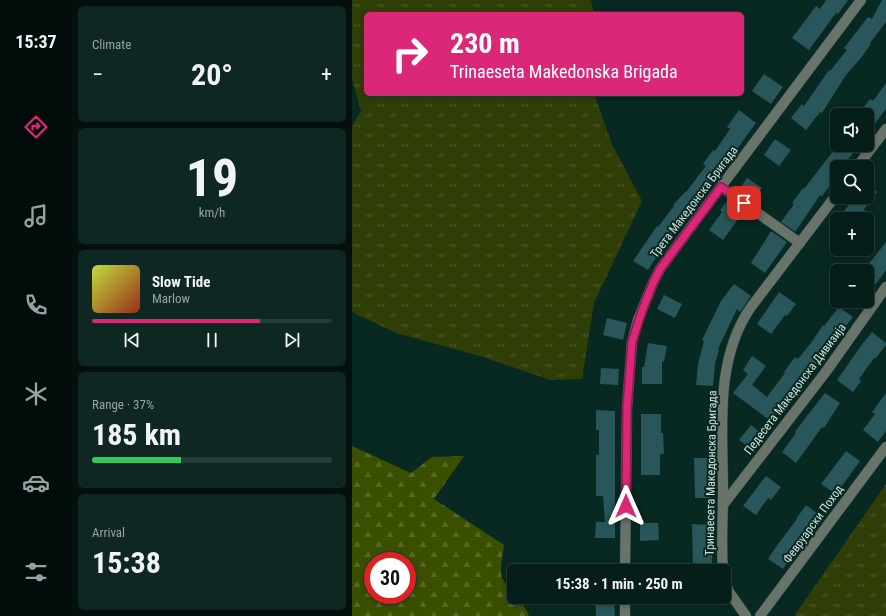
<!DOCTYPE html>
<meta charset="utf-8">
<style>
body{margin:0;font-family:"Roboto Condensed",sans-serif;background:#0f2723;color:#f1f3f6;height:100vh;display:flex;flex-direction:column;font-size:15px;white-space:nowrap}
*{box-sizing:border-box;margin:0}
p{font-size:13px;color:#98a2a2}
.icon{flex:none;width:22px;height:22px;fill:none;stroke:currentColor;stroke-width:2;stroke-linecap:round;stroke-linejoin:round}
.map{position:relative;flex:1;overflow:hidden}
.details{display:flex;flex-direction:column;gap:6px;padding:6px;background:#03100e;width:280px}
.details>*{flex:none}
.hud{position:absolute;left:12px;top:12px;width:380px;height:84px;border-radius:6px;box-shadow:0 2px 6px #0003,0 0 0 1px #273c39;background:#db2777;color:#fff;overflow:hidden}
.controls{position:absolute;left:478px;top:108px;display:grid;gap:8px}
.controls a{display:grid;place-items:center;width:44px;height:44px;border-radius:6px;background:#061e1a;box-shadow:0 2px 6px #0003,0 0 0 1px #273c39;font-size:20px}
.speed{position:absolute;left:12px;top:552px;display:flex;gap:8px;font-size:20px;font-weight:700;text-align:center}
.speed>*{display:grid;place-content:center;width:52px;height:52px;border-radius:50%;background:#061e1a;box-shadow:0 2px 6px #0003,0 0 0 1px #273c39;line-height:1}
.speed .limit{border:6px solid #d22;background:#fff;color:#111}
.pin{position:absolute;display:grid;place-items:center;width:34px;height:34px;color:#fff;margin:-17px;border-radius:8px;box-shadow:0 2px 6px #0006}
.me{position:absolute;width:44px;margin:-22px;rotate:0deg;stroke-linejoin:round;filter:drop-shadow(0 0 3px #0008)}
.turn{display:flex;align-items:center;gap:14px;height:84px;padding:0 20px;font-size:18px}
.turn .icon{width:52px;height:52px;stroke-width:2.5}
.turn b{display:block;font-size:28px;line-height:34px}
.big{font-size:30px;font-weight:700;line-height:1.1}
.details .card{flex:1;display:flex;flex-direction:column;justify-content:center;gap:6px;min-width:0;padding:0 14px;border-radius:6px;background:#0f2723}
.details .dial{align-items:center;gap:0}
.dial b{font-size:52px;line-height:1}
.song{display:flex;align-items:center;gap:12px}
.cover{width:48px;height:48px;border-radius:6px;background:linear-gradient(135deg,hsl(70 70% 55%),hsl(10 70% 35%))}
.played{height:4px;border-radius:2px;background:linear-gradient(90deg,#db2777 70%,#273c39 70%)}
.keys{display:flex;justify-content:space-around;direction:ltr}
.heat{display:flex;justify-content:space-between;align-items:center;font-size:22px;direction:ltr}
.charge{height:6px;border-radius:3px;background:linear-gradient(90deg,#34c759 37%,#273c39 0)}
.trip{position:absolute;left:155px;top:564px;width:224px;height:40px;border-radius:6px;background:#061e1a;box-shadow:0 2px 6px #0003,0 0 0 1px #273c39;font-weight:700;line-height:40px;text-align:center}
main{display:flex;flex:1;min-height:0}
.tabs{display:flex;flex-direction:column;width:72px;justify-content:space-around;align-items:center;background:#020c0a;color:#98a2a2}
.tabs .icon{width:28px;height:28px}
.tabs .active{color:#db2777}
.tabs b{font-size:18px;color:#f1f3f6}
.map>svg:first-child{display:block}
</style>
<main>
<nav class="tabs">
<b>15:37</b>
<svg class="icon active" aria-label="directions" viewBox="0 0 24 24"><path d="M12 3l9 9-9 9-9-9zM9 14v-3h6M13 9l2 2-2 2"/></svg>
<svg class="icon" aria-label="music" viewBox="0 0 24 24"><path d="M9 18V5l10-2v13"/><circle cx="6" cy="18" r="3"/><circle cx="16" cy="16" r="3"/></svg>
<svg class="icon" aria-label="phone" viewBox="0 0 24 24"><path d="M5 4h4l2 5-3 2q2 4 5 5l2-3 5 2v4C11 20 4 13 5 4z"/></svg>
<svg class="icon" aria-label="climate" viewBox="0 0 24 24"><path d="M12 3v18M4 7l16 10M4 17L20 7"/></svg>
<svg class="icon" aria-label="car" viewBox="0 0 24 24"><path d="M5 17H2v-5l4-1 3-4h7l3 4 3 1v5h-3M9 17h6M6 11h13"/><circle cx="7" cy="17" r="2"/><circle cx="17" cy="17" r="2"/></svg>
<svg class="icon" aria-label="filters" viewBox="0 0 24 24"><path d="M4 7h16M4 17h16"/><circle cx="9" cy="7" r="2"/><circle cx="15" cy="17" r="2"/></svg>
</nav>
<section class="details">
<div class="card"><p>Climate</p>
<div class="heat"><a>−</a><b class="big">20°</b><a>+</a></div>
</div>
<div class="card dial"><b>19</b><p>km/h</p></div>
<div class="card">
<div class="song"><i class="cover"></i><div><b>Slow Tide</b><p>Marlow</p></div></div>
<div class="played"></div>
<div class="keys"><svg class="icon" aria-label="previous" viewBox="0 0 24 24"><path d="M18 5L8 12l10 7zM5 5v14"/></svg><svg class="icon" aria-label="pause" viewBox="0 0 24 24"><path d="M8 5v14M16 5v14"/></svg><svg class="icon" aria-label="next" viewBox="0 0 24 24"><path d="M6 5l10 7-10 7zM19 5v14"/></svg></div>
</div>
<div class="card"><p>Range · 37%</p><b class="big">185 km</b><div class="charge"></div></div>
<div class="card"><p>Arrival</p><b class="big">15:38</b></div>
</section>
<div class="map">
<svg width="534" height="616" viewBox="0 0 534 616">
<defs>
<pattern id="grass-tufts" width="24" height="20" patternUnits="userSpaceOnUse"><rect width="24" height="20" fill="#2f3e07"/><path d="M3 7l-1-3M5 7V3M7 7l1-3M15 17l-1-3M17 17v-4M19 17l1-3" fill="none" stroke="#4c5a2b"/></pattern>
<pattern id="forest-firs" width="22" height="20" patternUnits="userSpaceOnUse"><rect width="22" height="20" fill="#3a4f00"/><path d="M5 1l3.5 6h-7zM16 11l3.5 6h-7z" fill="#556825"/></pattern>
</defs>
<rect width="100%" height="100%" fill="#082822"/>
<g fill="url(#grass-tufts)">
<path d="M0 0H239L242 14H14V94H242L260 144 290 201 242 303 230 379 198 380 128 356 44 333 0 312V126L9 111 0 79Z"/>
<path d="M534 484V616H442Z"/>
</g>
<path fill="url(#forest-firs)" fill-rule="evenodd" d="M0 446 59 473 80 457 112 456 82 499 152 545C151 555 147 568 150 578 153 585 162 588 162 597H165L171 604 177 616H0ZM21 561H55V595H21Z"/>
<g fill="#29565a">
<path d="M474 0H496L486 14 484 13 457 50 440 38 464 6 468 9Z"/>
<path d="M530 0H534V22L518 43 519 44 508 59 494 75 470 113 468 112 454 130 439 118 450 104 452 106 477 70 478 71 495 50 492 48 516 17 520 19Z"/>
<path d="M412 74 431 87 419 104 400 91Z"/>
<path d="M534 83V109L515 134V115H506L518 99 521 101Z"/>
<path d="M387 110 404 123 346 203 331 219 333 220 323 232H322L308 251 296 270 281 261 305 226 306 227 322 206 321 205 333 192H334L354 166 351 164 361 150 363 151 378 129 375 127Z"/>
<path d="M423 139 439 150 427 166 412 155Z"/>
<path d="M486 145H507L490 167H485V176L470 196 468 195 444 231H442L429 222 442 204 440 203 451 188 452 189Z"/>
<path d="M395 178 410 188 400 201 386 191Z"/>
<path d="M515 184 525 192 512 209 515 213 510 219H500L491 212 504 197H515Z"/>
<path d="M376 200 392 211 371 240 357 230 370 212 368 210Z"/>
<path d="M419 231 435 242 413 273 399 263Z"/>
<path d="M534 242V270L515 296V266Z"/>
<path d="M382 284 399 296 388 312 385 309 366 349 367 350 363 364 361 386 344 385 346 364 352 341 350 340 369 301Z"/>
<path d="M427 292 444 304 435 316 433 315 419 334 405 324Z"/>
<path d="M312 295 330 304 323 318 305 309Z"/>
<path d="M487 307 501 317 488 333 487 332 463 366 462 365 420 422 381 393 396 374 391 370 400 356 414 366 400 385 415 397 433 373 432 372 443 357 446 359 459 343 471 325 472 326Z"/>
<path d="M255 318 275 323 271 340 251 335Z"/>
<path d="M520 332 534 343V345L523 359 522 358 507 379 509 381 501 392 485 380 508 347Z"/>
<path d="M296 343 315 346 312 362 310 361V384H290V367H292Z"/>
<path d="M249 368 267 369 266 385 248 384Z"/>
<path d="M473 393 488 403 472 428 470 427 444 463 430 452 444 433 443 432 451 421Z"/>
<path d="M534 393V431L526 442 511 430 523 414 520 412Z"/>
<path d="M244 410 263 411V538H243L244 522H253L251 496H244V455H247V430H244Z"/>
<path d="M289 414H309V433H311L312 454H308V475H289Z"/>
<path d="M399 425 412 436 400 450 387 440Z"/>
<path d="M494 451 508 461 484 494 469 484Z"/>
<path d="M342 458H361L360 475H359V498H343Z"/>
<path d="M414 476 429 487 419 500 416 498 404 515 391 506Z"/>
<path d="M454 505 469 516 446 547 445 546 431 569 416 559 426 544 445 519H444Z"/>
<path d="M288 523H306L307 540 288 541Z"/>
<path d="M340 524 360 525V571H341Z"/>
<path d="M243 597H262L263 616H244Z"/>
</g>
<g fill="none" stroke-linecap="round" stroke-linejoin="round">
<g stroke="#284540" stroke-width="11">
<g id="minor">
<path d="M505 167 534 129"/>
<path d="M369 187 448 243"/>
<path d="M371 505 473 373 534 287"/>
<path d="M273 571 275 407 280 342 286 320 301 283 308 269 350 212 509 0"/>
<path d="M371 571C369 545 371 518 371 491 371 430 362 360 399 307L485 194"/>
<path d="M372 579 377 592 394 616"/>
<path d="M273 616V597"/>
<path d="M408 616 534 447"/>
</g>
</g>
<use href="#minor" stroke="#68736a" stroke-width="10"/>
</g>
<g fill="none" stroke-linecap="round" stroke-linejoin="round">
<g stroke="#8e194d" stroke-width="10">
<path id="route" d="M274 506 275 408 280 342 290 311 301 283 308 269 369 187 392 203"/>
</g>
<use href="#route" stroke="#db2777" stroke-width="7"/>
</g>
<g text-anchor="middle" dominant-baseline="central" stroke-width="4" stroke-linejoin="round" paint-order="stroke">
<g font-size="12" fill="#cfe0dc" stroke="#082822">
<text transform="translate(342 202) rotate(-53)">Трета Македонска Бригада</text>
<text transform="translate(443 389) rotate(-53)">Педесета Македонска Дивизија</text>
<text transform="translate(359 473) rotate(-89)">Тринаесета Македонска Бригада</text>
<text transform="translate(461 524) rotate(-54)">Февруарски Поход</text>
</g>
</g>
</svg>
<div class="controls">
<a><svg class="icon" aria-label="sound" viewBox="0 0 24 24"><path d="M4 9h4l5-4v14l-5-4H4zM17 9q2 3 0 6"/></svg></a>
<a><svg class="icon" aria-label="search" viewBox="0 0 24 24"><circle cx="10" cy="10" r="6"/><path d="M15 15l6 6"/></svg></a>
<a>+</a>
<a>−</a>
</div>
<div class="speed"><div class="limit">30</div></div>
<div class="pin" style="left:392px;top:203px;background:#d93025"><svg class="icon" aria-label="arrive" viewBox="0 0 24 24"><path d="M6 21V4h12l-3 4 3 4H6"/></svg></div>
<svg class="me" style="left:274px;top:506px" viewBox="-20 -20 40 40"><path d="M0-17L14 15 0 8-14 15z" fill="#db2777" stroke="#fff" stroke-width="4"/></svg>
<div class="trip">15:38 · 1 min · 250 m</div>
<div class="hud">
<div class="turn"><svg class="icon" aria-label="right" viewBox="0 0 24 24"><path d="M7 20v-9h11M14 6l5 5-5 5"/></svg><div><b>230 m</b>Trinaeseta Makedonska Brigada</div></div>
</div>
</div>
</main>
